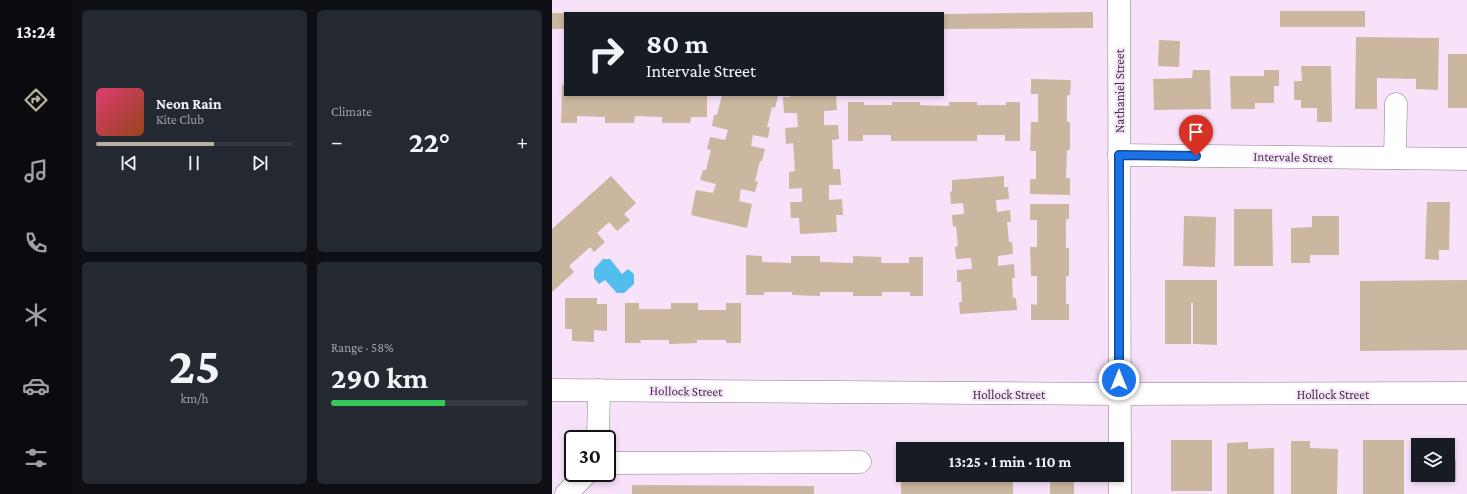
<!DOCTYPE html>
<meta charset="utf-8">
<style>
body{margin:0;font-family:"Crimson Pro",serif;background:#242831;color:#f1f3f6;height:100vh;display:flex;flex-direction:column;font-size:15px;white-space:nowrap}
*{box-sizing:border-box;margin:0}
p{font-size:13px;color:#9ea1a6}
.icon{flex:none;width:22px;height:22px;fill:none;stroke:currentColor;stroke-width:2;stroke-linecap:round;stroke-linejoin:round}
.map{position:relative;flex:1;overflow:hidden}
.drawer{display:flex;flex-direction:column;gap:10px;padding:10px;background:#0d0f14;width:480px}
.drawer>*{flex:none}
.hud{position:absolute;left:12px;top:12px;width:380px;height:84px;border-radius:0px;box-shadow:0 2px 6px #0003;background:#171b24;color:#f1f3f6;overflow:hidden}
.controls{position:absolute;left:859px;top:438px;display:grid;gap:8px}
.controls a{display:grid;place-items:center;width:44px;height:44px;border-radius:0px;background:#171b24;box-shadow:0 2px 6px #0003;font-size:20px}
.speed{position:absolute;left:12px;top:430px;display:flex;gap:8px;font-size:20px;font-weight:700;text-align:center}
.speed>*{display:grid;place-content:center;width:52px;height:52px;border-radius:50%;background:#171b24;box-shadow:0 2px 6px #0003;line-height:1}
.speed .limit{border:2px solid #111;border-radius:6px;background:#fff;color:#111}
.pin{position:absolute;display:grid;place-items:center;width:34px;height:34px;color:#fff;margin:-41px -17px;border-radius:50% 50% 50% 0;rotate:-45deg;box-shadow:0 0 4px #0007}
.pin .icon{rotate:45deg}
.me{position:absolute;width:44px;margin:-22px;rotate:0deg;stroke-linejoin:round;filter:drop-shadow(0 0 3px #0008)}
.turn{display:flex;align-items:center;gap:14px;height:84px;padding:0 16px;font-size:18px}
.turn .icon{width:52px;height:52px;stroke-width:2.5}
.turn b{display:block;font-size:28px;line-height:34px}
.big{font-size:30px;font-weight:700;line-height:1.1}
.drawer .tile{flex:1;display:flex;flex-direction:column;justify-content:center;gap:6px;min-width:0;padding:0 14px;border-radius:6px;background:#242831}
.drawer .dial{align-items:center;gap:0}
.dial b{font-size:52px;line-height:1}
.song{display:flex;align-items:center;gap:12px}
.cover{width:48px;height:48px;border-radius:6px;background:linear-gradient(135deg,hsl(340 70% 55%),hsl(20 70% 35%))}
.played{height:4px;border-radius:2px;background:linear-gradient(90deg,#baaf9c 60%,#363941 60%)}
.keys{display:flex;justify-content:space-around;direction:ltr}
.heat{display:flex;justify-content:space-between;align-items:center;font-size:22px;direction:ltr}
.charge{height:6px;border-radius:3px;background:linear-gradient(90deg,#34c759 58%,#363941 0)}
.drawer .tiles{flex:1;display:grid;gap:10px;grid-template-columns:repeat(2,1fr)}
.trip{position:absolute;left:344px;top:442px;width:228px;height:40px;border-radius:0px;background:#171b24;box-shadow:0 2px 6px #0003;font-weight:700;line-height:40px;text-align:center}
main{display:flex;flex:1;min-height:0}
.tabs{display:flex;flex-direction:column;width:72px;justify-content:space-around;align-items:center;background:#090b0e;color:#9ea1a6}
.tabs .icon{width:28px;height:28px}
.tabs .active{color:#baaf9c}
.tabs b{font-size:18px;color:#f1f3f6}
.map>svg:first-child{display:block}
</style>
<main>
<nav class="tabs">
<b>13:24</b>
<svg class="icon active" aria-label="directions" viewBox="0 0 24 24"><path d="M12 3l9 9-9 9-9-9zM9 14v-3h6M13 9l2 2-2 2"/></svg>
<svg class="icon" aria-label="music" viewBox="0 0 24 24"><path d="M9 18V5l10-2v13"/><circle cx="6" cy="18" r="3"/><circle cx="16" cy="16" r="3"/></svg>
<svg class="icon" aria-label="phone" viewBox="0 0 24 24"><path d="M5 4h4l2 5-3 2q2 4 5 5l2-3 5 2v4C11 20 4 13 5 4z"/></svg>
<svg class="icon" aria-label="climate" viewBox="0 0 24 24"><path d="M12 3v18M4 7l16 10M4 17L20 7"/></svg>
<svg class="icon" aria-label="car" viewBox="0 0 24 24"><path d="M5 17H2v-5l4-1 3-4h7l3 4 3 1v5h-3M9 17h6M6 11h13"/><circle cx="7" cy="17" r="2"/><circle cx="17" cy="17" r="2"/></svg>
<svg class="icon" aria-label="filters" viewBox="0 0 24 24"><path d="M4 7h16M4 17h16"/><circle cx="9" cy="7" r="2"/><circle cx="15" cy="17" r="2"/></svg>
</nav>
<section class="drawer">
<div class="tiles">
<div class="tile">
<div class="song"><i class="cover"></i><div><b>Neon Rain</b><p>Kite Club</p></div></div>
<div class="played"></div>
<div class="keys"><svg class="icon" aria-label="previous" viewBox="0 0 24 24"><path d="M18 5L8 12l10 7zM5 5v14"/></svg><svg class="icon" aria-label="pause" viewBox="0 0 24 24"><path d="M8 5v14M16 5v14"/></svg><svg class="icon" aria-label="next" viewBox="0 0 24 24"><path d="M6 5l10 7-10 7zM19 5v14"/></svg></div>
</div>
<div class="tile"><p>Climate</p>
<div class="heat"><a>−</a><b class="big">22°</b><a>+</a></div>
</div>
<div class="tile dial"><b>25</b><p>km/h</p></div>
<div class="tile"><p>Range · 58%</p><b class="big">290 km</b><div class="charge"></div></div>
</div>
</section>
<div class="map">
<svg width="915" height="494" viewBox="0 0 915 494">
<rect width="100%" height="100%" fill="#f7e2fa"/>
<path fill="#51beef" d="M51 259H58L70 274 76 269 82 274V284L72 293H65L53 280 47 284 42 278V269Z"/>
<g fill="#cbb69f">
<rect x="728" y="11" width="85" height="16"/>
<path d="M541 12V28L391 29V14Z"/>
<rect x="0" y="13" width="13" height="16"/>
<path d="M804 37 887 38 886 90 864 89V79L825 78V109H803Z"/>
<path d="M607 40 628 41 627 67 606 66Z"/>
<rect x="896" y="54" width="19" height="54"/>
<path d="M749 66H779L780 122H765V108H749V100H742V81H750Z"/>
<path d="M641 70H658L659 109 602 110 601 79 640 78Z"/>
<path d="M712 70H727V86H722V103H703V109H679L678 76H712Z"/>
<path d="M479 79 519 80 518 95H515V122H518V150H515L514 178H518V195L478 194V179H484V151H478L479 122H486V94H479Z"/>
<path d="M10 85H13V95H155V117H139L138 123H110V117L83 116 82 123H53V117L25 116V123H9Z"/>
<path d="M170 95 226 96 223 108 220 107 215 127H218L216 138 201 135 199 146 213 149 210 161H208L203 181 206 182 203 192 189 189 187 201 200 204 195 228 139 215 144 190 161 193 164 184 148 180 151 170H154L159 150 155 149 158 137 173 140 176 130 160 126 162 115H165Z"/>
<path d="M238 95H284L285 110 272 111V125H286L287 139 280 140 281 169H288L289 185H277V200L290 199 291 215H284L285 232 248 234 247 218H239L238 202H250V188L237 189V172L243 171 241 143 234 144 233 128 246 127 245 113H232L231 97H238Z"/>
<path d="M296 102H312V105H340V102H368V105L397 106V102H425V105H454V102H468V141H453V135H425V141H339V135H311V141H296Z"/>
<path d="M59 176 84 203 72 214 78 220 65 231 57 222 45 233 53 242 42 252 38 247 17 266 22 272 0 292V229Z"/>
<path d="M452 176V187H456L457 199 444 200 445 212 458 210 459 222H455L457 242H460L461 254 446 256V266L462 264 463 278H460L461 298H464L465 310 408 314 407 302H410L409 282H405V270L420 269 419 258 404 259 403 247 406 246 404 226 401 227 400 215 412 214 411 203 399 204 398 192 400 191V180Z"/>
<path d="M875 202H898L897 250H887V260L873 259Z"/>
<path d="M478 204H517V219H514V248H517V276H514V304H517V320H479V304L485 305V276H479L478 247H485V220H478Z"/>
<path d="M682 209H720L721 266H682Z"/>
<path d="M632 216 664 217 663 267 631 266Z"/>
<path d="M760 216H787V255H758V263H739V228L760 227Z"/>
<path d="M194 255 210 256V262L239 263V256H268V262L301 263V256L329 257V263H357V257H371V296H358V292H330V296H301V292H268V296L240 295V292H212V295H194Z"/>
<path d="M613 280H665V345L641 344V303H639V344H613Z"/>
<path d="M915 280V350L808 351V281Z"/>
<path d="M13 298H45V304H55V331L42 330V342L20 341V329H13Z"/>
<path d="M73 303H87V309H119V303H146V310H174V303H189V343H174V340H145V343L117 344V340H88L89 343H73Z"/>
<rect x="619" y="440" width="41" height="51"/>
<rect x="811" y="440" width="41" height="54"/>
<path d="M739 441H758V448L786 449 785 494H739Z"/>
<path d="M696 442V449L722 448V494H675V443Z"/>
<rect x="498" y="443" width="24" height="6"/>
<path d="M863 460H866V475H896V460H904V481H863Z"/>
<path d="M349 465H351V475H461V494H349Z"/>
<rect x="498" y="475" width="24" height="19"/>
<path d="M80 485 262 486V494H80Z"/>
</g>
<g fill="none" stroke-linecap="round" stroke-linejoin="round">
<g stroke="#8c798f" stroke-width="23">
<g id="minor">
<path d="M567 0 568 494"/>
<path d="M567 155 915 159"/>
<path d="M843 158 844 104"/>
<path d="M0 390 567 394 915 393"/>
<path d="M46 439 47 390"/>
<path d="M55 463 308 462"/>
<path d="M14 494 35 473"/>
</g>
</g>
<use href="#minor" stroke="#fff" stroke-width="22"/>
</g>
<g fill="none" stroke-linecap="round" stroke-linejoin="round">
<g stroke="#114b97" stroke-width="10">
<path id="route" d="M567 380V155L644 156"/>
</g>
<use href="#route" stroke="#1a73e8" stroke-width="7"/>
</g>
<g text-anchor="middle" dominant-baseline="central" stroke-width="4" stroke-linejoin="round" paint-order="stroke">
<g font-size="13" fill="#3f3740" stroke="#f7e2fa">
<text transform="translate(567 91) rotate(-90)">Nathaniel Street</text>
<text transform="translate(741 157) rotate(1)">Intervale Street</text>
<text transform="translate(134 391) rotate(1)">Hollock Street</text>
<text x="457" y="394">Hollock Street</text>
<text x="781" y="394">Hollock Street</text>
</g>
</g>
</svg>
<div class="controls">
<a><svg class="icon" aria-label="layers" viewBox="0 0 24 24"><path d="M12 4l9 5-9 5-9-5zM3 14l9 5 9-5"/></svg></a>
</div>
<div class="speed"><div class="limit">30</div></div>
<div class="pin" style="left:644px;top:156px;background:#d93025"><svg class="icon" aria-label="arrive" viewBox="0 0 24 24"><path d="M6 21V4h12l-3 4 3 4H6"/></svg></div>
<svg class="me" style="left:567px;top:380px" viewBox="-20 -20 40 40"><circle r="17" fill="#1a73e8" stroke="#fff" stroke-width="3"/><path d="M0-11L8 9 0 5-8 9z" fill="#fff"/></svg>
<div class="trip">13:25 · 1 min · 110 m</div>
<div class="hud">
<div class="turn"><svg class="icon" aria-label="right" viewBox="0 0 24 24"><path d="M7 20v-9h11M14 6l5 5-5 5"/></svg><div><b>80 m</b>Intervale Street</div></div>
</div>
</div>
</main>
